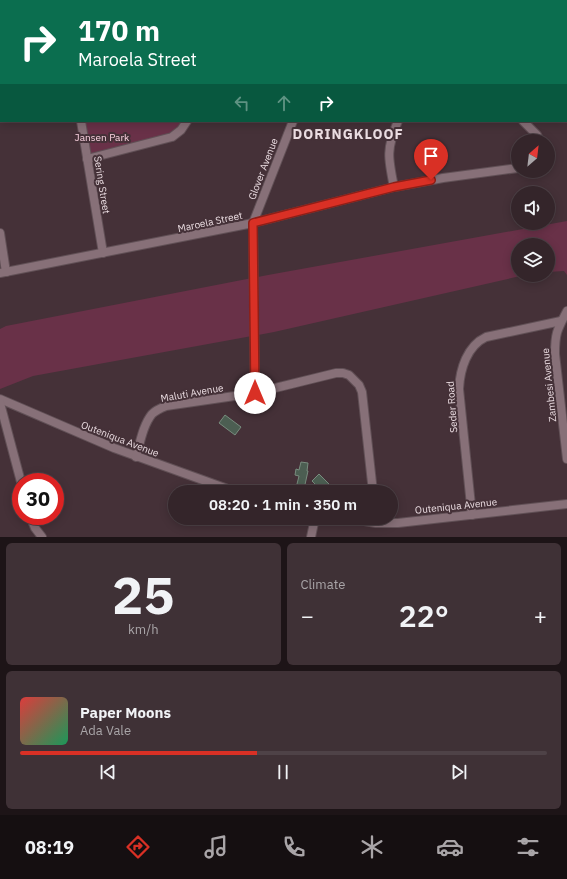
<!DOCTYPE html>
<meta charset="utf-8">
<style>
body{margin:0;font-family:"IBM Plex Sans",sans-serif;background:#3f3136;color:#f1f3f6;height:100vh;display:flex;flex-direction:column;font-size:15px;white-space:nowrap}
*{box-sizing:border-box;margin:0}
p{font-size:13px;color:#a9a5a8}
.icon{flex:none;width:22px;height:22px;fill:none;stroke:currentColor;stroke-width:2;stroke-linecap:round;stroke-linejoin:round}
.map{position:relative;height:537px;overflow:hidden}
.details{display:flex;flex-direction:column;gap:6px;padding:6px;background:#1d1417;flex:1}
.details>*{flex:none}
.guide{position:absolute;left:0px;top:0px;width:567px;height:122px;box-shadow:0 2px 10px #0003,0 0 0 1px #4e4247;background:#0b6e4f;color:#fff;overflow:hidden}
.needle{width:26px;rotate:28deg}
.buttons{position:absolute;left:511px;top:134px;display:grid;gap:8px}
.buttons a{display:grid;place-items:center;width:44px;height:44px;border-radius:50%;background:#34252a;box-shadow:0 2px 10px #0003,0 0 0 1px #4e4247;font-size:20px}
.speed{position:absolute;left:12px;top:473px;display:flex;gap:8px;font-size:20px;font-weight:700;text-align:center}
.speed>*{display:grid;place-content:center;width:52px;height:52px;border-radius:50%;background:#34252a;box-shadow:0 2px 10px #0003,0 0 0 1px #4e4247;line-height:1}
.speed .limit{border:6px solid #d22;background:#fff;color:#111}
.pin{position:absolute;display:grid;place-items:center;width:34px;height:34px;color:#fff;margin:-41px -17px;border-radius:50% 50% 50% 0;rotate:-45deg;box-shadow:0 0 4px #0007}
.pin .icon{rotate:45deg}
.me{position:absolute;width:44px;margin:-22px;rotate:0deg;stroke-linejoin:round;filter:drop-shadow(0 0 3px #0008)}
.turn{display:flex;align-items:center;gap:14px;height:84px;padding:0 12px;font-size:18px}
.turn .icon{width:52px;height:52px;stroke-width:2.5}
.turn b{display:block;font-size:28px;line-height:34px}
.lanes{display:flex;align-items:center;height:38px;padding:0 12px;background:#0003;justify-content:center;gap:20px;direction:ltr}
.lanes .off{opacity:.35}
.big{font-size:30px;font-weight:600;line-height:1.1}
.details .card{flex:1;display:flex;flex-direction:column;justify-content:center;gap:6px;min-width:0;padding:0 14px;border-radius:6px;background:#3f3136}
.details .dial{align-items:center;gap:0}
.dial b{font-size:52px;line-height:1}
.song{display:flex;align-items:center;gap:12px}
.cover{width:48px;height:48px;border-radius:6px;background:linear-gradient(135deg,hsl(0 70% 55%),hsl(150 70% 35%))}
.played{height:4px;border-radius:2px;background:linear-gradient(90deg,#d93025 45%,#4e4247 45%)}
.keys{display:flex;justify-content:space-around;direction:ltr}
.heat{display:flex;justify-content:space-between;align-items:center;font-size:22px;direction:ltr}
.details .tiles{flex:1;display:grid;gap:6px;grid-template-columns:1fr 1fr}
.card:last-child{grid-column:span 2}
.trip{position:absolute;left:168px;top:485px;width:230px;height:40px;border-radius:20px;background:#34252a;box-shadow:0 2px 10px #0003,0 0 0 1px #4e4247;font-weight:600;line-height:40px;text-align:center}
.tabs{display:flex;height:64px;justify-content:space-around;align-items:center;background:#150f11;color:#a9a5a8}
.tabs .icon{width:28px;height:28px}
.tabs .on{color:#d93025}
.tabs b{font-size:18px;color:#f1f3f6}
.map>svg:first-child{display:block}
</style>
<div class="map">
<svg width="567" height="537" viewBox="0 0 567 537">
<rect width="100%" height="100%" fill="#453138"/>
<g fill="#693148">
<path d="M81 121H186L170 136 88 157Z"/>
<path d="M567 221V275L564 271 548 272V245H518V275H525L274 332 33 376 0 389V329L6 326 268 275Z"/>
</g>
<g fill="#4c5e52" stroke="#788c7e">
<path d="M225 415 241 427 235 435 219 423Z"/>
<path d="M301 462 308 463 307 471H308L304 489 296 488 299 476 295 475 296 469 299 470Z"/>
<path d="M319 474 332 487 327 492H323L312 481Z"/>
</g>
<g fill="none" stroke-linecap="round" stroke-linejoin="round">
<g stroke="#615056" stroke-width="10">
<g id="minor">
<path d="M338 0H339"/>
<path d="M542 0 543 1"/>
<path d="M234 1 235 0"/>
<path d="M445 1 446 0"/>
<path d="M566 24 567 25"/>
<path d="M81 121 103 253"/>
<path d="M523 121 537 135 540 141"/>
<path d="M87 159 172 137 181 130 187 121"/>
<path d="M394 187C388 158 386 149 398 121"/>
<path d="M0 233 6 272"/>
<path d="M0 273 253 223 394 187 443 178 518 168"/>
<path d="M567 311C557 330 555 333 555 354L567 459"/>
<path d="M255 393 253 223 293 121"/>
<path d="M0 399 114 448 236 492"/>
<path d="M0 403 21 482"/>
<path d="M136 457C140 443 143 425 152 414 156 410 161 408 166 406L255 393 336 373H343L349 375 359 385 362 392 373 492"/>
<path d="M472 515 459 389C460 369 467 346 486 337L561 321"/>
<path d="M30 516 35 528 42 537"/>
<path d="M347 518 376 523H398L567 504"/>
<path d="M311 537 315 518"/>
</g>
</g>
<use href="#minor" stroke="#877078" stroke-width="8"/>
</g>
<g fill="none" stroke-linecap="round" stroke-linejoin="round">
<g stroke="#8d1f18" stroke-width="10">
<path id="route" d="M255 393 253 223 394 187 431 180"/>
</g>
<use href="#route" stroke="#d93025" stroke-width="7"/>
</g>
<g text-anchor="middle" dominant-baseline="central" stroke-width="4" stroke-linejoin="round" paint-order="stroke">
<g font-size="10" fill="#fdd4e2" stroke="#453138">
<text x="102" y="137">Jansen Park</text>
</g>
<g font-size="10" fill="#ebdde2" stroke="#453138">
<text transform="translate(263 169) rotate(-69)">Glover Avenue</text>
<text transform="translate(102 185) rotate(81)">Sering Street</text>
<text transform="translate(210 222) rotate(-12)">Maroela Street</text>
<text transform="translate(549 385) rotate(-96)">Zambesi Avenue</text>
<text transform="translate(192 393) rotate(-10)">Maluti Avenue</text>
<text transform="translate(452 407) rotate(-94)">Seder Road</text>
<text transform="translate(120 439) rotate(21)">Outeniqua Avenue</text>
<text transform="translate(456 506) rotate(-6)">Outeniqua Avenue</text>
</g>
<g font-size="14" font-weight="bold" letter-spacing="1" fill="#ebdde2" stroke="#453138">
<text x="348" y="134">DORINGKLOOF</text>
</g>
</g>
</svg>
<div class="buttons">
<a><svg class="needle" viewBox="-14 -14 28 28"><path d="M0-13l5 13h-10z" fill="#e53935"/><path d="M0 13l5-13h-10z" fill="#a9a5a8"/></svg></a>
<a><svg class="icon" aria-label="sound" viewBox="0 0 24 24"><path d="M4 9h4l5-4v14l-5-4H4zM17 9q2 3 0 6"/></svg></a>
<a><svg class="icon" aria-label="layers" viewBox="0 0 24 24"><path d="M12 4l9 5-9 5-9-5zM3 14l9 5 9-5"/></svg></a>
</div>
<div class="speed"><div class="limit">30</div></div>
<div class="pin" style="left:431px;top:180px;background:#d93025"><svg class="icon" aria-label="arrive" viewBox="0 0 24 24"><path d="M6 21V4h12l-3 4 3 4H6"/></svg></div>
<svg class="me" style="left:255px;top:393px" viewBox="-20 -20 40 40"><circle r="19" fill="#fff"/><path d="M0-13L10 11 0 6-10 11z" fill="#d93025"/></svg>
<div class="trip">08:20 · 1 min · 350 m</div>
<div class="guide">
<div class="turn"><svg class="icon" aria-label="right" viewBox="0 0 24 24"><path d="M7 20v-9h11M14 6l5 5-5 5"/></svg><div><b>170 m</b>Maroela Street</div></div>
<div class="lanes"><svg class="icon off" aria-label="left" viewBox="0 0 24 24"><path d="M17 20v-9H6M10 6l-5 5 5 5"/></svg><svg class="icon off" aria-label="ahead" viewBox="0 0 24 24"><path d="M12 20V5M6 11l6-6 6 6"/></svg><svg class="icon" aria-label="right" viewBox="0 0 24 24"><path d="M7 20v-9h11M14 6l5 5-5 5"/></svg></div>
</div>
</div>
<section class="details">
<div class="tiles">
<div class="card dial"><b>25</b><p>km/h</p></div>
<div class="card"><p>Climate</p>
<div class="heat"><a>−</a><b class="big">22°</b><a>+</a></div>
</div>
<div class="card">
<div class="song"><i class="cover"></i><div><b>Paper Moons</b><p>Ada Vale</p></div></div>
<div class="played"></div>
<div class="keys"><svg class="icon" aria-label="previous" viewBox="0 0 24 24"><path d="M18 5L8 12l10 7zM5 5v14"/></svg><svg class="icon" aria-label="pause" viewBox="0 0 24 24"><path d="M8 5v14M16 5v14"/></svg><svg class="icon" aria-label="next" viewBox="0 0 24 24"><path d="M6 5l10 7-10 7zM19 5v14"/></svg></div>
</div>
</div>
</section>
<nav class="tabs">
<b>08:19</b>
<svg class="icon on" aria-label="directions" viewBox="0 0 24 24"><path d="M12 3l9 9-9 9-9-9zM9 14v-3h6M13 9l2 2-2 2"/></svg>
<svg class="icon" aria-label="music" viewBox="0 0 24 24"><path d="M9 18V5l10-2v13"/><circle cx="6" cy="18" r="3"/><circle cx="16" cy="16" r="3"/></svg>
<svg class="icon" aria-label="phone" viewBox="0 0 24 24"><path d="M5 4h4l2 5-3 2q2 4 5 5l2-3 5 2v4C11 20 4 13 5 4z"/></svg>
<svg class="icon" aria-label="climate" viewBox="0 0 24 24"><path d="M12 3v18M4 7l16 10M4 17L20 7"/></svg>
<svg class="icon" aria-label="car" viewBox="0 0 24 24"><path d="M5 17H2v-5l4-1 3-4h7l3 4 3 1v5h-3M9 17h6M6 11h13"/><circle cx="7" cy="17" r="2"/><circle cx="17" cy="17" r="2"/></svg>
<svg class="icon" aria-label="filters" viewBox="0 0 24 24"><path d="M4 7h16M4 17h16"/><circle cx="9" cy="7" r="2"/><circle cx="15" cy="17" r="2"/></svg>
</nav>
